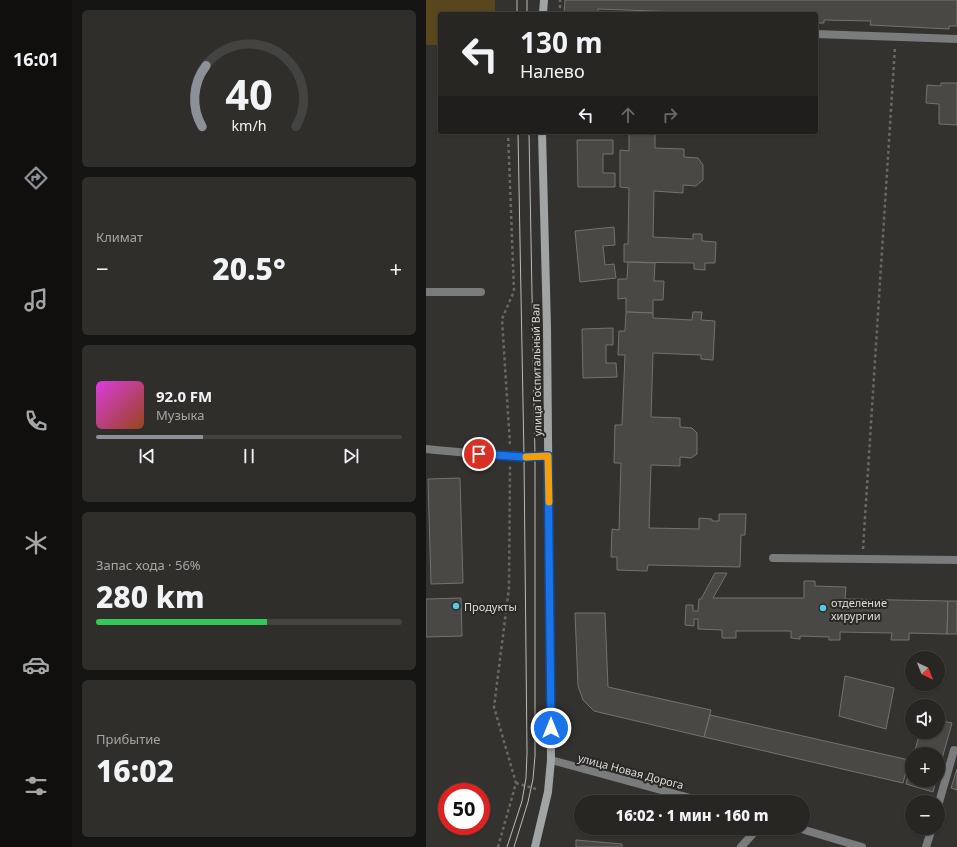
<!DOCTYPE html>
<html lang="ru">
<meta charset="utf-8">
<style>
body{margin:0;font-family:"Noto Sans",sans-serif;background:#2f2e2b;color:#f1f3f6;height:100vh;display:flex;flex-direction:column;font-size:15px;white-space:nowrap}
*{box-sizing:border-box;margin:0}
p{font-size:13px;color:#a4a5a6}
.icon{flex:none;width:22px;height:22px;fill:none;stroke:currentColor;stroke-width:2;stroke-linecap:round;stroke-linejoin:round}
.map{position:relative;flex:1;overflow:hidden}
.drawer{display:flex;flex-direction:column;gap:10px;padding:10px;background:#151513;width:354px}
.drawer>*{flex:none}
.guide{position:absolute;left:12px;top:12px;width:380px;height:122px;border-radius:4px;box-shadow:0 1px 3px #0004,0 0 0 1px #434341;background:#272623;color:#f1f3f6;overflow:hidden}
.needle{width:26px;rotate:137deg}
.buttons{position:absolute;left:479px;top:651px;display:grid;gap:8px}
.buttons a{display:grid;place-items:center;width:40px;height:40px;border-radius:50%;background:#272623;box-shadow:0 1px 3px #0004,0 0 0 1px #434341;font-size:20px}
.speed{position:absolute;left:12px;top:783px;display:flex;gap:8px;font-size:20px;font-weight:700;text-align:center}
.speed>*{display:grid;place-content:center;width:52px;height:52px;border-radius:50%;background:#272623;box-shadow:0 1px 3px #0004,0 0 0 1px #434341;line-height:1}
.speed .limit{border:6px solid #d22;background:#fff;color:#111}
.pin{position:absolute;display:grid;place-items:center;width:34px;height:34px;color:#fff;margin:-17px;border:2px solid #fff;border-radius:50%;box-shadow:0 1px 4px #0007}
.me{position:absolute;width:44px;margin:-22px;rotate:0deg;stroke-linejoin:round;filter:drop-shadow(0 0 3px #0008)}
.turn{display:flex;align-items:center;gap:14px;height:84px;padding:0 16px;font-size:18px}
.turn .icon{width:52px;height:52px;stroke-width:2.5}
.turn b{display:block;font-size:28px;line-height:34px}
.lanes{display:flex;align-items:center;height:38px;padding:0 16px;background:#0003;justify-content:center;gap:20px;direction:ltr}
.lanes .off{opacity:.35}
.big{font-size:30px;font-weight:800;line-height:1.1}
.drawer .tile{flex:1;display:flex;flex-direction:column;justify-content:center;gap:6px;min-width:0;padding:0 14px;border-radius:6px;background:#2f2e2b}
.drawer .dial{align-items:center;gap:0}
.dial svg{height:104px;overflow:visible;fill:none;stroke:#434341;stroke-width:7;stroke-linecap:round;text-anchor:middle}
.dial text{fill:#f1f3f6;stroke:none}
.song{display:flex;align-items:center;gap:12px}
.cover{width:48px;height:48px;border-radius:6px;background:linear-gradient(135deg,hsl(300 70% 55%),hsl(20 70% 35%))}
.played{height:4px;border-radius:2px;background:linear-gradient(90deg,#8c9099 35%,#434341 35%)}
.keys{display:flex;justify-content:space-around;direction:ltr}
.heat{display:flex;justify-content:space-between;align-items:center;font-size:22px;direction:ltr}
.charge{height:6px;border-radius:3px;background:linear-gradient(90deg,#34c759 56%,#434341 0)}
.trip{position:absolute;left:148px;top:795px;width:236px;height:40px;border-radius:20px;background:#272623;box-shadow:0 1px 3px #0004,0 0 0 1px #434341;font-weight:800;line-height:40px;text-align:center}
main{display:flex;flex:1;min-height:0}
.menu{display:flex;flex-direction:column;width:72px;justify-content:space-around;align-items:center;background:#100f0e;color:#a4a5a6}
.menu .icon{width:28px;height:28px}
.menu .on{color:#8c9099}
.menu b{font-size:18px;color:#f1f3f6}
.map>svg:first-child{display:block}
</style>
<main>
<nav class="menu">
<b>16:01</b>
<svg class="icon on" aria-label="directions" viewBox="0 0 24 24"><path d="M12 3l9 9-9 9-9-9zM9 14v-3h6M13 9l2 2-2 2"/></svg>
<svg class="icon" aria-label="music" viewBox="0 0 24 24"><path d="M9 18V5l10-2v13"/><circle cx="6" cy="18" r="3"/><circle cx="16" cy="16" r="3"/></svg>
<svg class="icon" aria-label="phone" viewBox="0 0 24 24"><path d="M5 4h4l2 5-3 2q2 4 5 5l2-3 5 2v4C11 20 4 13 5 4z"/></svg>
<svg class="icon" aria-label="climate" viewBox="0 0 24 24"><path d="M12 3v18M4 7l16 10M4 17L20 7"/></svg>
<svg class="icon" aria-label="car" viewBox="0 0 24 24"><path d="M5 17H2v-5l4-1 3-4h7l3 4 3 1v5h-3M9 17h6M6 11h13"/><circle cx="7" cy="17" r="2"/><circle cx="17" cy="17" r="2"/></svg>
<svg class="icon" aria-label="filters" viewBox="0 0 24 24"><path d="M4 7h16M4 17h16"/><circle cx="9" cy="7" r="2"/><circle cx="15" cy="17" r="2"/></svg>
</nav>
<section class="drawer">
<div class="tile dial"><svg viewBox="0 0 100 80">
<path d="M14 69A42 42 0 1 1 86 69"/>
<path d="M14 69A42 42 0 0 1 17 22" stroke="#8c9099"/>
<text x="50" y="56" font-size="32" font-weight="700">40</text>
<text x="50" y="72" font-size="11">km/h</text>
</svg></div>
<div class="tile"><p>Климат</p>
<div class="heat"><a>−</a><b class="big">20.5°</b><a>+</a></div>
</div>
<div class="tile">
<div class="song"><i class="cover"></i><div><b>92.0 FM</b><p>Музыка</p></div></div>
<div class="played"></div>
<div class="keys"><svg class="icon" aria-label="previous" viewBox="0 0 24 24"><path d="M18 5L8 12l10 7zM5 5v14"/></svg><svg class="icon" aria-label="pause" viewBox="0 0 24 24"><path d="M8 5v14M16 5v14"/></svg><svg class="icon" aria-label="next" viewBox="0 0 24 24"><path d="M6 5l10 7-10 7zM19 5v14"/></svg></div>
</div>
<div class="tile"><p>Запас хода · 56%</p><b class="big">280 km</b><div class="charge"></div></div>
<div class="tile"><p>Прибытие</p><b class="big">16:02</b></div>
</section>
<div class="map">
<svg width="531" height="847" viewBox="0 0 531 847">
<rect width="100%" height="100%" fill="#34322f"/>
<path fill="#58471d" d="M0 0H69V14H14V45H0Z"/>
<g fill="#494844" stroke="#74726e">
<path d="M139 0H531V26H523V29L444 25 445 21 398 20V23H390V14H254V12L172 9V13L138 12Z"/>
<path d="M515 83H531V125L513 124V104L500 103 501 85 515 86Z"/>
<path d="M203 132H229V148L258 149V157L272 158 277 165V180L270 186 257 185V193L228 191 227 237 267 239V234H276V241L290 242 289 263H279V270L268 269V263L198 262V244H202L203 188 194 187V150L203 151Z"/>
<path d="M151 140H187V154H177V173H189V187H152Z"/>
<path d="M188 227 189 245 177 246 179 265 188 264 190 278 154 282 149 231Z"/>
<path d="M202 262 229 263 228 281H238L237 300H227V313L200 312V298L192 299V279H201Z"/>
<path d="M200 312 227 313V318L266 320 267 312H276L275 320 289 321 287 360 275 359V355L227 353 225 417 254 418V427L266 428 271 433V454L265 458 254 457V466L225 465 223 528 273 529V518L286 519V521H293V514H320L319 535H315L314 567 222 565 221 571 191 570V557H185L186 529 193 530 195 463H188L189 425H196L199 355H192L193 331H199Z"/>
<path d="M187 328V345H180V363H190L191 377 157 378 156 329Z"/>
<path d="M34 478 37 583 5 584 2 479Z"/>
<path d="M289 573H301L287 598H378V581H389V586L420 587 419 599 522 601 521 634 483 633V640H465L466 633 414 632V640H403V637L374 636V639L365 638V631H310V638H296V630L272 629V619H268V626L259 625 260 605H267V611H272L273 599H275Z"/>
<path d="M35 598 36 636 0 637V599Z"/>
<path d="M522 601H531V634H521Z"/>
<path d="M149 613H179L182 687 285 710 278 737 168 711 157 700 152 686Z"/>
<path d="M419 676 468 688 460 729 413 716Z"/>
<path d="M284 715 483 760 477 783 278 737Z"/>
<path d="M512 720 526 723 512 773V754H488L494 732H512Z"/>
<path d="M486 761V780H510L507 792 480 784Z"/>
<path d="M531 769V790L525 788Z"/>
<path d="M150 840 196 844V847H150Z"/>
</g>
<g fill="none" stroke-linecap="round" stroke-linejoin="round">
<g stroke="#6a6866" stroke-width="2.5" stroke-dasharray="3 3" stroke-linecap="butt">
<path d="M134 14V0"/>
<path d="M82 132 88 291 76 319 84 445"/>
<path d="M437 549 469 47"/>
<path d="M90 783 110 789"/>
<path d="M72 847 90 783 68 707 83 588 84 466"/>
</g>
<g stroke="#797b7c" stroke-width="8">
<path d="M390 34 531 39"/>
<path d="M0 292H55"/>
<path d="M0 449C41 453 81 457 122 456"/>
<path d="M347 558 531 560"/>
<path d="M512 806 528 750 531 751"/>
<path d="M315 847 332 828"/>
<path d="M500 847 506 828"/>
</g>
<g stroke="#797b7c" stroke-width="8">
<path d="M125 760 279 802"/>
<path d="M372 828 436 847"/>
</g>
<g stroke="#a1a4a5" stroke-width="8">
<path d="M117 14 118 0"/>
<path d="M109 847 122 792 125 760 121 328 116 132"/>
</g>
<g stroke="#bbbab7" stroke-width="1">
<path d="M91 14V0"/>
<path d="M101 14V0"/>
<path d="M81 847 96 801 100 778 101 753 98 457 92 132"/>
<path d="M88 847 102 802 107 779 109 756V456L103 132"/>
</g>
</g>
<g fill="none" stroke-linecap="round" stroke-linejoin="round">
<g stroke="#114b97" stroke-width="10">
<path id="route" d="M53 454 98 457 122 456 125 728"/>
</g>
<use href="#route" stroke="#1a73e8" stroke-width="7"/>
<path stroke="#f59e0b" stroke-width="7" d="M100 457 122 456 123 502"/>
</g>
<g fill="#58c8e4" stroke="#2a2925" stroke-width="1.5">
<circle cx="30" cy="606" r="4"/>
<circle cx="397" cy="608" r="4"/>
</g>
<g text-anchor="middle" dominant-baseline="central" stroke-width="4" stroke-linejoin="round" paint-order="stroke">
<g font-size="11" fill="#dedddb" stroke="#2a2925">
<text transform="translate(110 370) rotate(-91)">улица Госпитальный Вал</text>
<text transform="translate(205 771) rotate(15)">улица Новая Дорога</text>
</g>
<g font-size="11" fill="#dedddb" stroke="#2a2925" text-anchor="start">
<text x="405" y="602">отделение<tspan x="405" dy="13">хирургии</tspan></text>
<text x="38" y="606">Продукты</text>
</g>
</g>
</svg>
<div class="buttons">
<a><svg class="needle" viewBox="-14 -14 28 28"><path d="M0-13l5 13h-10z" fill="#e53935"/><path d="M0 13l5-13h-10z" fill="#a4a5a6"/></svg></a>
<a><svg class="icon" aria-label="sound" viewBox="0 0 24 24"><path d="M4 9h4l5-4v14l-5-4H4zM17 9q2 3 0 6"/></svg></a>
<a>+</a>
<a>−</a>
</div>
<div class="speed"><div class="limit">50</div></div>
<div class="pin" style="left:53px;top:454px;background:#d93025"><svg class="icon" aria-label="arrive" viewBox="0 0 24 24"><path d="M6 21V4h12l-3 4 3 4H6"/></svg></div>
<svg class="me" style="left:125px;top:728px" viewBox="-20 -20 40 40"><circle r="17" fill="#1a73e8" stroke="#fff" stroke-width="3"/><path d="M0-11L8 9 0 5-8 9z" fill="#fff"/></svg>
<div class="trip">16:02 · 1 мин · 160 m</div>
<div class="guide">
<div class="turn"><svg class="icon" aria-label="left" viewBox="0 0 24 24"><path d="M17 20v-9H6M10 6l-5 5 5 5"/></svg><div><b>130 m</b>Налево</div></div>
<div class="lanes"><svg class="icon" aria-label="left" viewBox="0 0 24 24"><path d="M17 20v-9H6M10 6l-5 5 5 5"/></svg><svg class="icon off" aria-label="ahead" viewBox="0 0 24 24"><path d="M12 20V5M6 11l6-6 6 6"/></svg><svg class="icon off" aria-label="right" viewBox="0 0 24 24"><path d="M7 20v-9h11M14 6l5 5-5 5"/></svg></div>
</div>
</div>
</main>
